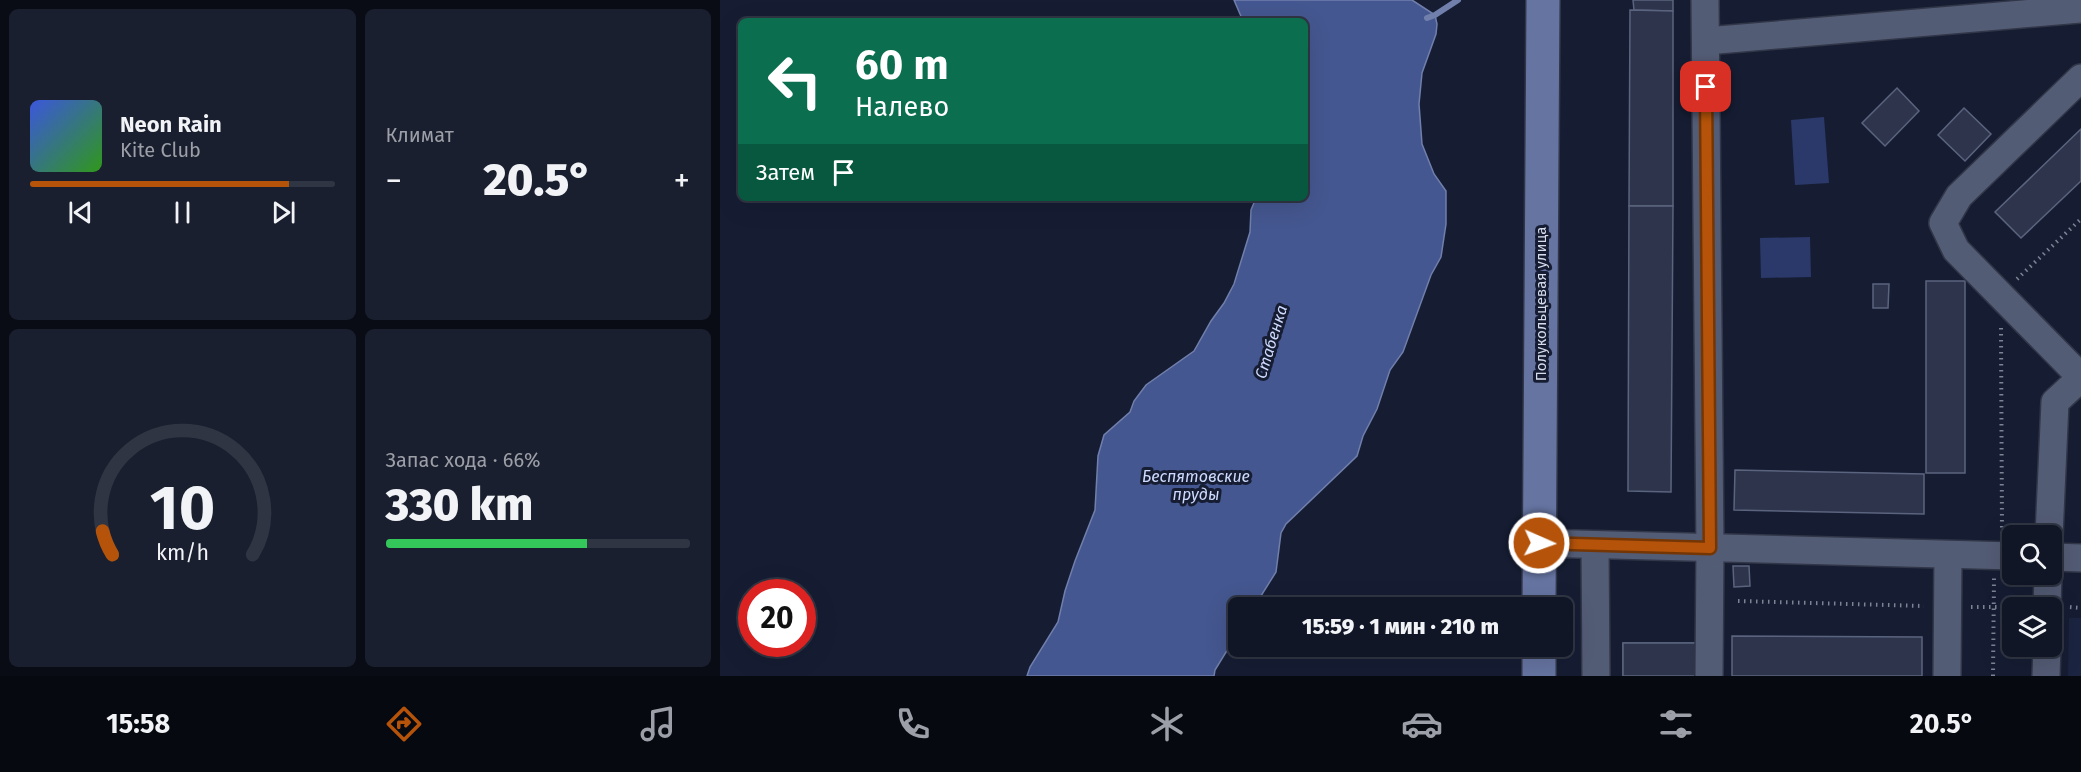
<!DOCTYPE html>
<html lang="ru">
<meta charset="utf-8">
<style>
body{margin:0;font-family:"Fira Sans",sans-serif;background:#191f2e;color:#f1f3f6;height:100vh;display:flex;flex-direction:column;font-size:22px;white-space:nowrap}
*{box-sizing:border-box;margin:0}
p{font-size:20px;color:#9c9fa7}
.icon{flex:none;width:33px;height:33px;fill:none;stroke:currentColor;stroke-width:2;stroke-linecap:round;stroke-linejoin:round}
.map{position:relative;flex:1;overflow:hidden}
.details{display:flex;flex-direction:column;gap:9px;padding:9px;background:#090c15;width:720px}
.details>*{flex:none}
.guide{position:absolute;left:18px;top:18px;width:570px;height:183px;border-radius:9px;box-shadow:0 6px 24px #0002,0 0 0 2px #303543;background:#0b6e4f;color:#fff;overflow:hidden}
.controls{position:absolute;left:1282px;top:525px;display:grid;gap:12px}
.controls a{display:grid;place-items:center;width:60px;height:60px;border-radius:9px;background:#101626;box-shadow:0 6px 24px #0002,0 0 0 2px #303543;font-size:30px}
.speed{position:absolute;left:18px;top:579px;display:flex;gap:12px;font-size:30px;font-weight:700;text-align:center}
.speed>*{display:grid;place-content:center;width:78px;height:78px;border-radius:50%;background:#101626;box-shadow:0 6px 24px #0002,0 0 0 2px #303543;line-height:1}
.speed .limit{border:9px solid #d22;background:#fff;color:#111}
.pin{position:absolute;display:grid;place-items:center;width:51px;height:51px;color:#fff;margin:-26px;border-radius:12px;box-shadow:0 3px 9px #0006}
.me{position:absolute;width:66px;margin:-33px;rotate:92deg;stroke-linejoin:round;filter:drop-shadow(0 0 4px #0008)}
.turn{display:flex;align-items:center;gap:21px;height:126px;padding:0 18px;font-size:27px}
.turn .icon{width:78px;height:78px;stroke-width:2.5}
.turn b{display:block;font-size:42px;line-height:51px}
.then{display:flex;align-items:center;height:57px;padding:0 18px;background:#0003;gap:12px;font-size:22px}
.big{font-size:45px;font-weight:800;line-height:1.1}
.details .card{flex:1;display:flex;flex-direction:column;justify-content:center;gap:9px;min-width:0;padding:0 21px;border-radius:9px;background:#191f2e}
.details .dial{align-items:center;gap:0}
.dial svg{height:156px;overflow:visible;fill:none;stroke:#303543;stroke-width:7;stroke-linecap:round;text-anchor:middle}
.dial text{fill:#f1f3f6;stroke:none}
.song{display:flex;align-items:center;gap:18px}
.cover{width:72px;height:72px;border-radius:9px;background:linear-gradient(135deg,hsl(230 70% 55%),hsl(110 70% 35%))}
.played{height:6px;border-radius:3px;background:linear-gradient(90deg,#b45309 85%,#303543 85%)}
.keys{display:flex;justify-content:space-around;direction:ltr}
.heat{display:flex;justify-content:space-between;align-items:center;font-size:33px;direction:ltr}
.charge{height:9px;border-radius:4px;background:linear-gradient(90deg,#34c759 66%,#303543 0)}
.details .tiles{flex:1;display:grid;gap:9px;grid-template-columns:repeat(2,1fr)}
.trip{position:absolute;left:508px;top:597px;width:345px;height:60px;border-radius:9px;background:#101626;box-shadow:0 6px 24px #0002,0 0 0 2px #303543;font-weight:800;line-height:60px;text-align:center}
.tabs{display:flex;height:96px;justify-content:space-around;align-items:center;background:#06090f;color:#9c9fa7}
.tabs .icon{width:42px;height:42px}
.tabs .selected{color:#b45309}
.tabs b{font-size:27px;color:#f1f3f6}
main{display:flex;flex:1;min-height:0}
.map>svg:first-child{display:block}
</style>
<main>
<section class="details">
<div class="tiles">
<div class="card">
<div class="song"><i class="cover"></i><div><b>Neon Rain</b><p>Kite Club</p></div></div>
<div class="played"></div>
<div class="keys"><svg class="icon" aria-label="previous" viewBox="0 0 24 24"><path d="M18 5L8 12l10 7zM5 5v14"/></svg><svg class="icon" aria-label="pause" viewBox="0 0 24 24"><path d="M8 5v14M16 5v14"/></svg><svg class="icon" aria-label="next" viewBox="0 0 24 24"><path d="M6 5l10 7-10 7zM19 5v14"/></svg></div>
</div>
<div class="card"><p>Климат</p>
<div class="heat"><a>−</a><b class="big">20.5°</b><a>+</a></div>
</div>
<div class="card dial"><svg viewBox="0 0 100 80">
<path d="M14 69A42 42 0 1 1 86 69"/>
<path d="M14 69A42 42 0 0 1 9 57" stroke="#b45309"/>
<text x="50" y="56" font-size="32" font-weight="700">10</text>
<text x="50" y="72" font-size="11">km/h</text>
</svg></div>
<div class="card"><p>Запас хода · 66%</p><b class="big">330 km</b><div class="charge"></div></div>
</div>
</section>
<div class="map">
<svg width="1361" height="676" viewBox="0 0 1361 676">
<rect width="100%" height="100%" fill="#161d33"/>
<path fill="#1b2440" d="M1349 618H1361V676H1348Z"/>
<g fill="#2b396a">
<path d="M1104 117 1109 183 1075 185 1071 120Z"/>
<path d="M1090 237 1091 277 1041 278 1040 238Z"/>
</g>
<path fill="#455790" stroke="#707fab" stroke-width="1.5" d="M514 0H692L715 15 717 24 716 34 702 73 699 104 702 144 714 174 726 191V224L721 257 711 275 683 352 670 370 657 409 643 436 637 456 566 524 561 533 556 572 534 607 519 608V631L495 670 494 676H307L310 667 338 622 345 591 355 561 375 510 378 456 384 435 410 412 414 401 426 385 474 351 491 321 504 303 514 284 530 232 531 210 536 198H585V21H523Z"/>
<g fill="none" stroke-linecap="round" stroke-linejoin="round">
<path stroke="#707fab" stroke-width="6" d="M707 18 715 15 738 0"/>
</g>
<g fill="#2d344c" stroke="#5b647e" stroke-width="1.5">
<path d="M913 0H953V11L914 10Z"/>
<path d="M910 10 953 11V206H909Z"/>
<path d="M1177 88 1199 111 1165 146 1142 123Z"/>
<path d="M1244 108 1271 134 1245 161 1218 135Z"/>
<path d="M1361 129V181L1301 238 1275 212Z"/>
<path d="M909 206H953L951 492 908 491Z"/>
<rect x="1206" y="281" width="39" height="192"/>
<path d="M1153 284H1169L1168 308H1153Z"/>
<path d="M1015 470 1204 474V514L1014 510Z"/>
<path d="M1013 566H1029L1030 586 1014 587Z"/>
<path d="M1012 636 1202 637V676H1012Z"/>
<rect x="903" y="643" width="73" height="33"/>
<rect x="903" y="643" width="73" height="33"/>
</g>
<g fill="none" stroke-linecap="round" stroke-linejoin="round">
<g stroke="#313648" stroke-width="30">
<g id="minor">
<path d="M985 0 990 548 989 676"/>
<path d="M986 41 1361 9"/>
<path d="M1361 78 1239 196 1223 223 1236 250 1361 377"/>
<path d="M1329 536 1335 402 1361 378"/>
<path d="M819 543 1293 556"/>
<path d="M875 545 876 676"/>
<path d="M1332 557 1361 558"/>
<path d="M1327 608 1328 574"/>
<path d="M1227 676 1228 555"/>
<path d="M1326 676 1327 646"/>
</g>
</g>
<g stroke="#313648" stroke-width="36">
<g id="major">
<path d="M819 608 823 0"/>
<path d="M819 646V676"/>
</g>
</g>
<g stroke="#7c8395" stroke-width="4" stroke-dasharray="1.5 4.5" stroke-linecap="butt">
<path d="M1297 279 1361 219"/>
<path d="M1281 328 1282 533"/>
<path d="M1018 601 1204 606"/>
<path d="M1251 607H1306"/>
<path d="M1350 607 1361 608"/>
<path d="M1273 676 1274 578"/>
</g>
<use href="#minor" stroke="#535c75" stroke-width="27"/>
<use href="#major" stroke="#6574a1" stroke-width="33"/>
</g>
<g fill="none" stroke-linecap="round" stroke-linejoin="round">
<g stroke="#753606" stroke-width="15">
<path id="route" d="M819 543 990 548 986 87"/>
</g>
<use href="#route" stroke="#b45309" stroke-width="10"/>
</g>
<g text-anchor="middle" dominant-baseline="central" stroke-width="6" stroke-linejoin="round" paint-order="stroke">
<g font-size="15" fill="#d6dceb" stroke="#161d33">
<text transform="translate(821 304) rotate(-90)">Полукольцевая улица</text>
</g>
<g font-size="16" font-style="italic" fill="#cedbfe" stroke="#161d33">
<text transform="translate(551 342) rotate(-73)">Стабенка</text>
<text x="476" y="476">Беспятовские<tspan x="476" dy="18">пруды</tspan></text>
</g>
</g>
</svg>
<div class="controls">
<a><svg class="icon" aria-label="search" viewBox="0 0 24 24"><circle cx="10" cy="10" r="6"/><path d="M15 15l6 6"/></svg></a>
<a><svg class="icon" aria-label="layers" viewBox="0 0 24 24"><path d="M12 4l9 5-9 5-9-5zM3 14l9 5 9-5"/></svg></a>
</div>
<div class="speed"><div class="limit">20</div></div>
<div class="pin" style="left:986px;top:87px;background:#d93025"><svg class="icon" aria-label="arrive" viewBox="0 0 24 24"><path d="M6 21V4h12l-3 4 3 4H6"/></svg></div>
<svg class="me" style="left:819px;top:543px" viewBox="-20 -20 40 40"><circle r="17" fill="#b45309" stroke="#fff" stroke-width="3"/><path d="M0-11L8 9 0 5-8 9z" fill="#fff"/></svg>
<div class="trip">15:59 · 1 мин · 210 m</div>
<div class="guide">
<div class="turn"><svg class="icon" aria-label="left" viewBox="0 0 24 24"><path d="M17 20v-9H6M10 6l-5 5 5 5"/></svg><div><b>60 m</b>Налево</div></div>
<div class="then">Затем<svg class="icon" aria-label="arrive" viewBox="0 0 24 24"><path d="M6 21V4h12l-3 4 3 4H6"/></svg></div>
</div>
</div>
</main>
<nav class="tabs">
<b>15:58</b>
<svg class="icon selected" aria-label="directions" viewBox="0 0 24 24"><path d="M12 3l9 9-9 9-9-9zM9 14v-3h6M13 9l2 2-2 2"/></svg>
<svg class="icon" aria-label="music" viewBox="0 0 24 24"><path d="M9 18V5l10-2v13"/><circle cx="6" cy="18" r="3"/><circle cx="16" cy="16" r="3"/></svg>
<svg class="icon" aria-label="phone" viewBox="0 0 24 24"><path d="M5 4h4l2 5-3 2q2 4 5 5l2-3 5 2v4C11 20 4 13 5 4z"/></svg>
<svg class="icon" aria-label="climate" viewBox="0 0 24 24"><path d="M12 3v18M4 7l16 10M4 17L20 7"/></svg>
<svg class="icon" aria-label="car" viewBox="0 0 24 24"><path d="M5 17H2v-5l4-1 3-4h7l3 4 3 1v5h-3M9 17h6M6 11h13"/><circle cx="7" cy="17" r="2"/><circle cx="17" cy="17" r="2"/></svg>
<svg class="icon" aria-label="filters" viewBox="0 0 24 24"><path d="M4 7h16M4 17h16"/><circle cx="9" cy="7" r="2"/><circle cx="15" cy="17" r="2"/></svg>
<b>20.5°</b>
</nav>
